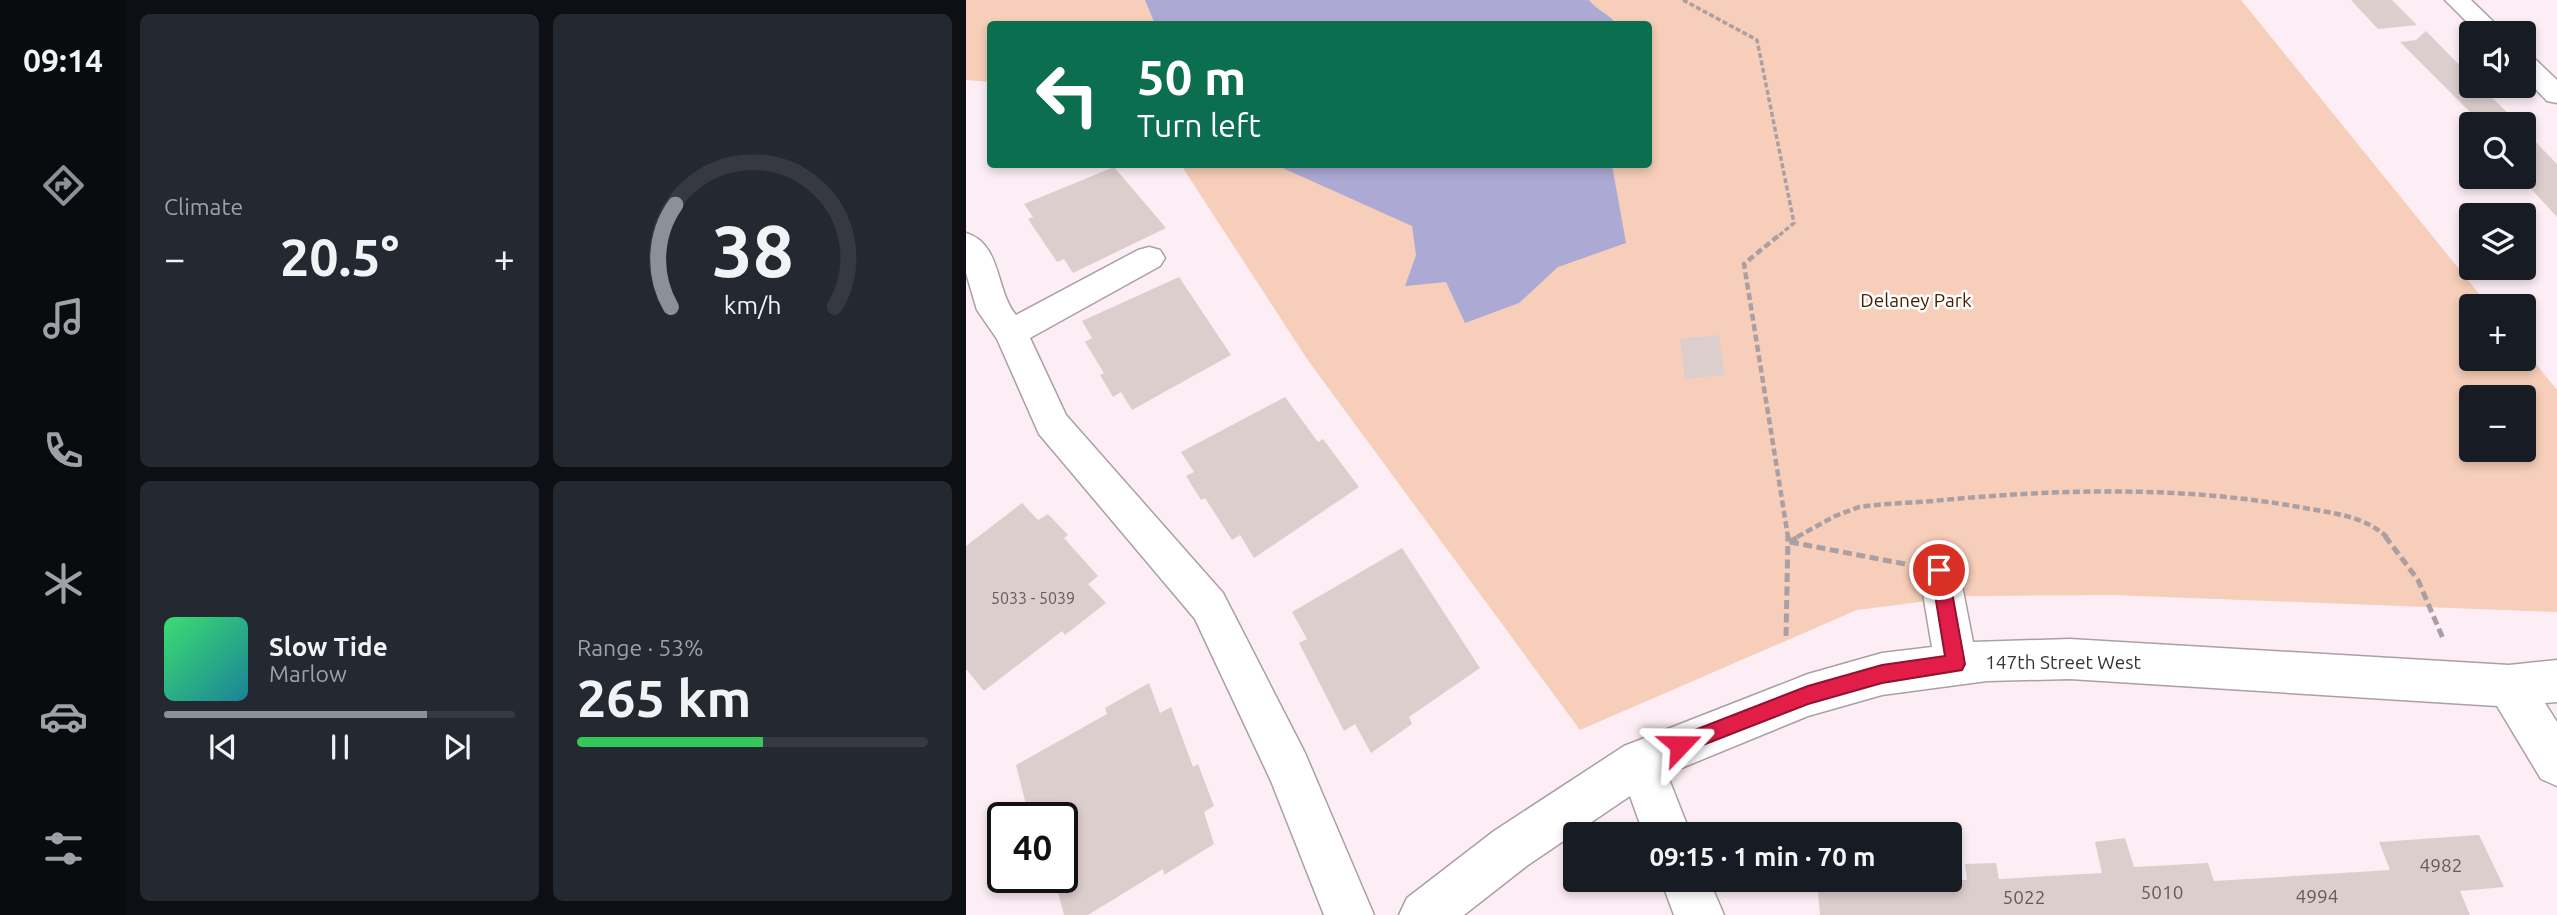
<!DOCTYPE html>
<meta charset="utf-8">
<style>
body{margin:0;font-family:Ubuntu,sans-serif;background:#242831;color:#f1f3f6;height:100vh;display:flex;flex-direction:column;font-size:26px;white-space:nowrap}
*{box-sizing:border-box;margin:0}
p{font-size:23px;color:#9ea1a6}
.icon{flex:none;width:38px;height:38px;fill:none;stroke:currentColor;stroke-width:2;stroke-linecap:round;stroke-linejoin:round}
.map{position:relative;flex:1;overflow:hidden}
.panel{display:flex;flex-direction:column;gap:14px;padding:14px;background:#0d0f14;width:840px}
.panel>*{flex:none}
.top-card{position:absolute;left:21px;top:21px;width:665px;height:147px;border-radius:7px;box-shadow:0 4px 10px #0003;background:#0b6e4f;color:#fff;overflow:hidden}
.tools{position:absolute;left:1493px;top:21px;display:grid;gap:14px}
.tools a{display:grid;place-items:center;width:77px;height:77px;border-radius:7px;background:#171b24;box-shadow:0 4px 10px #0003;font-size:35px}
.speed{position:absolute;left:21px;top:802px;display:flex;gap:14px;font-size:35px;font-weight:700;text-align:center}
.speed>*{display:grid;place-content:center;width:91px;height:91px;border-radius:50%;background:#171b24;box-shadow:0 4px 10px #0003;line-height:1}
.speed .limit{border:4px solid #111;border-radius:10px;background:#fff;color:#111}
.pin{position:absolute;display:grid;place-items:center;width:60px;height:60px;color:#fff;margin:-30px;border:4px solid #fff;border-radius:50%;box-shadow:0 2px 7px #0007}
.me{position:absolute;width:77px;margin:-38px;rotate:67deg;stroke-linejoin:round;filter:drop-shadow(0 0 5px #0008)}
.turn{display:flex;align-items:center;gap:24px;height:147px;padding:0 35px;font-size:32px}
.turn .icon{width:91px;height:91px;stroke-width:2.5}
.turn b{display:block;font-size:49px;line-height:60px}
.big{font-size:52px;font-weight:700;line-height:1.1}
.panel .tile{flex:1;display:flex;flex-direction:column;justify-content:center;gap:10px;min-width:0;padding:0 24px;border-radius:10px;background:#242831}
.panel .dial{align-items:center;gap:0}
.dial svg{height:182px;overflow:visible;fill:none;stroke:#363941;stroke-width:7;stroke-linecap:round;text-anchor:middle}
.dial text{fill:#f1f3f6;stroke:none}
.song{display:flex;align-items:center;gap:21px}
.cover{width:84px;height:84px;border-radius:10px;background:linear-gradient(135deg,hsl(140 70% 55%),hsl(190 70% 35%))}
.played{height:7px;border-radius:4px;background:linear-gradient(90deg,#8c9099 75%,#363941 75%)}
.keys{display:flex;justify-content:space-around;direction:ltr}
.heat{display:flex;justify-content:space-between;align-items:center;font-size:38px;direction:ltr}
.charge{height:10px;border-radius:5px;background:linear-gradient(90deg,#34c759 53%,#363941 0)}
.panel .tiles{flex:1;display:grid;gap:14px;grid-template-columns:repeat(2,1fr)}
.trip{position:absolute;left:597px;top:822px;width:399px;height:70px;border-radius:7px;background:#171b24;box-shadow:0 4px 10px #0003;font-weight:700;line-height:70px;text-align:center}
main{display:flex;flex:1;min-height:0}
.tabs{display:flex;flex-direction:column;width:126px;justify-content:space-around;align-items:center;background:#090b0e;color:#9ea1a6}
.tabs .icon{width:49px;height:49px}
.tabs .on{color:#8c9099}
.tabs b{font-size:32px;color:#f1f3f6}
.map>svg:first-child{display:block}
</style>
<main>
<nav class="tabs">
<b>09:14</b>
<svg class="icon on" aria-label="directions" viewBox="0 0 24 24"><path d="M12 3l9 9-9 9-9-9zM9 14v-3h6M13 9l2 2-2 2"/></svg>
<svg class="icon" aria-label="music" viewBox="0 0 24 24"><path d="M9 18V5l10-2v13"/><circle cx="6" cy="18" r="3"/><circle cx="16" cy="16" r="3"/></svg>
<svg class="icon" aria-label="phone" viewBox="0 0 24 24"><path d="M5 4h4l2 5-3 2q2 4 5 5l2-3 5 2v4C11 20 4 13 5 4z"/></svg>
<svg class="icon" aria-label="climate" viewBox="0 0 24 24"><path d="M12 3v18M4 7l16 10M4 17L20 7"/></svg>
<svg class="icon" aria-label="car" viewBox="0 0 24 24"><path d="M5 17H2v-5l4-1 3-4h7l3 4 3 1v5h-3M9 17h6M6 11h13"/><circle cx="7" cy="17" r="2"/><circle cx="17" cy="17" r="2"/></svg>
<svg class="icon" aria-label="filters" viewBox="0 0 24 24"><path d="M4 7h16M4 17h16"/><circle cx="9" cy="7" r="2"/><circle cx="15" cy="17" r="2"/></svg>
</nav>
<section class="panel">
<div class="tiles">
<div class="tile"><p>Climate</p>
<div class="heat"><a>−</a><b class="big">20.5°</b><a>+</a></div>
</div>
<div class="tile dial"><svg viewBox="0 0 100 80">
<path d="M14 69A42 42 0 1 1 86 69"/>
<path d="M14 69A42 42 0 0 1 16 24" stroke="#8c9099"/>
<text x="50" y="56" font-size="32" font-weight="700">38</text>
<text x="50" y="72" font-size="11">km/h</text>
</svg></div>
<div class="tile">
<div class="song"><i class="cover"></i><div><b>Slow Tide</b><p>Marlow</p></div></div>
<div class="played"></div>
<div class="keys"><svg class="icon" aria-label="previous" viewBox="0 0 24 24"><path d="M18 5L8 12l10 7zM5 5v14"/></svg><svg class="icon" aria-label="pause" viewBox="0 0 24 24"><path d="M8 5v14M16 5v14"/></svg><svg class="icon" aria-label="next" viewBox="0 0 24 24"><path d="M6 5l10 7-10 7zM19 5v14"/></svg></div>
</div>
<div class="tile"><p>Range · 53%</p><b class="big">265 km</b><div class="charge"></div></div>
</div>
</section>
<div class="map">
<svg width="1591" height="915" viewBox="0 0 1591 915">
<rect width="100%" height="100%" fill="#fceef4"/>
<path fill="#f6ceb9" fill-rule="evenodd" d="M0 0H1275L1523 306H1505V359H1558V349L1591 390V612L1147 595 1000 596 891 610 614 730 341 359 215 165 682 164V24H24V82L0 80ZM1505 397H1558V450H1505Z"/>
<g fill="#acaad4">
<path d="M179 0H623C631 11 643 13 650 24H189Z"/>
<path d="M310 165H646L660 243 592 267 553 303 499 323 480 282 439 286 450 255 446 226Z"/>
</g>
<g fill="#ddcece">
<path d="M1385 0H1426L1451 25 1412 29Z"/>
<path d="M1460 31 1505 77V86H1514L1553 124H1516L1434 42 1450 40Z"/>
<path d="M1558 130 1591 164V217L1558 181Z"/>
<path d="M148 167 200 228 107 273 98 259 91 262 62 219 67 217 58 204Z"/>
<path d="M213 277 265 355 166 410 155 392 147 397 134 375 138 373 119 342 126 338 116 321Z"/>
<path d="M753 335 759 375 719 379 714 339Z"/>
<path d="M319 397 352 442 357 439 393 487 288 558 274 535 266 540 239 498 235 500 220 476 228 472 215 452Z"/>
<path d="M56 503 72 520 82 514 102 535 98 538 132 576 122 584 140 603 99 635 96 631 18 691 0 669V546Z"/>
<path d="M436 548 514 668 443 717 446 724 405 753 389 724 378 731 333 643 341 639 326 612Z"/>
<path d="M183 683 194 713 205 707 227 767 232 764 248 806 238 812 248 844 198 875 197 869 122 915H98L88 877H96V817H63L50 765 141 714 139 708Z"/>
<path d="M1513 835 1538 887 1494 891 1504 915H854L851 880H1001L999 864 1030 863 1033 879 1136 873 1129 842 1159 838 1168 867 1242 863 1248 881 1424 870 1413 842Z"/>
</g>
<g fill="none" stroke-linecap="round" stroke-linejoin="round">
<g stroke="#ab9fa4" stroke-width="3">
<g id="minor">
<path d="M1479 0H1505L1539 33H1512Z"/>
<path d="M1558 55 1567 57 1591 80V103L1581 101 1558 77Z"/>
<path d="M0 233C36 244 29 290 50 315L172 250 183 247 194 250 199 258 194 266 64 338 100 415 257 593 339 753 408 915H358L305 781 229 619 73 434 31 339 11 310 0 273Z"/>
<path d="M973 552 987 557 993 570 1007 642 1104 639 1543 665 1591 660V702L1579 703 1591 722V786L1575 779 1531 706 1104 679 1021 681 916 695 842 716 701 774 725 835H678L664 796 562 865 498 915H433L441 898 528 831 658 746 842 674 916 653 966 647 953 570 959 557Z"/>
<path d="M695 880H743L758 915H708Z"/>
</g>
</g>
<path stroke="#aaa0a4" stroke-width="3.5" stroke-dasharray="5 2.5" stroke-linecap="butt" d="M717 0 791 40 828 223 810 238"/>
<g stroke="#aaa0a4" stroke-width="4.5" stroke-dasharray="7 3.5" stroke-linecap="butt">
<path d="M812 236 778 264 822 537"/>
<path d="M831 537 869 516 893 507C921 503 949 503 977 500 1096 489 1215 486 1333 507 1365 513 1397 515 1421 537"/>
</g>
<g stroke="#aaa0a4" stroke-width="5" stroke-dasharray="9 4.5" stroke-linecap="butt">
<path d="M1419 536 1452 580 1478 641"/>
<path d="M823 542 834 536"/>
<path d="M824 542 939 564"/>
<path d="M820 636 822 536"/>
</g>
<use href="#minor" fill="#fff" fill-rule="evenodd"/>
</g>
<path fill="#e11d48" stroke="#92132f" stroke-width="2" d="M973 562 982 570 999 664 996 670 916 683 842 704 714 754 708 752 705 745 708 738 842 686 916 665 979 656 965 570Z"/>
<g text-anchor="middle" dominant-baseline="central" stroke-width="5" stroke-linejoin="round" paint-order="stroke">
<g font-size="16" fill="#625a5c">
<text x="67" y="598">5033 - 5039</text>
</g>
<g font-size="19" fill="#451d02" stroke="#fff">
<text x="950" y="300">Delaney Park</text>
</g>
<g font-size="19" fill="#393436" stroke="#fff">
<text x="1097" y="662">147th Street West</text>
</g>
<g font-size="19" fill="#625a5c">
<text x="1475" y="865">4982</text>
<text x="1196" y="892">5010</text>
<text x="1351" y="896">4994</text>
<text x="1058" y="897">5022</text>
</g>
</g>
</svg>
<div class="tools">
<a><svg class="icon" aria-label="sound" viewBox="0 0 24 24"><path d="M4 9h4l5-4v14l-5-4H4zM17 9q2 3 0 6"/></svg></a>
<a><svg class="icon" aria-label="search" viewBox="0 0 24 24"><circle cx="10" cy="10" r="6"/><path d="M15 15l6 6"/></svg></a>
<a><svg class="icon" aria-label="layers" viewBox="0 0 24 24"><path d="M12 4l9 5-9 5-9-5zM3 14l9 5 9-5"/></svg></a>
<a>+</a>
<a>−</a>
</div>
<div class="speed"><div class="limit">40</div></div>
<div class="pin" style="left:973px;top:570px;background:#d93025"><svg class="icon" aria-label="arrive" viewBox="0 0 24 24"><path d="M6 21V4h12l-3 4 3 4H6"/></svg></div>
<svg class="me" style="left:714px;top:745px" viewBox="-20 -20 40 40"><path d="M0-17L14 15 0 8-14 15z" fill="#e11d48" stroke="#fff" stroke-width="4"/></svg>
<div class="trip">09:15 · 1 min · 70 m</div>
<div class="top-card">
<div class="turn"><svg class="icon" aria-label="left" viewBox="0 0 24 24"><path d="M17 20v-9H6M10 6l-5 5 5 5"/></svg><div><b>50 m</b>Turn left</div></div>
</div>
</div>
</main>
